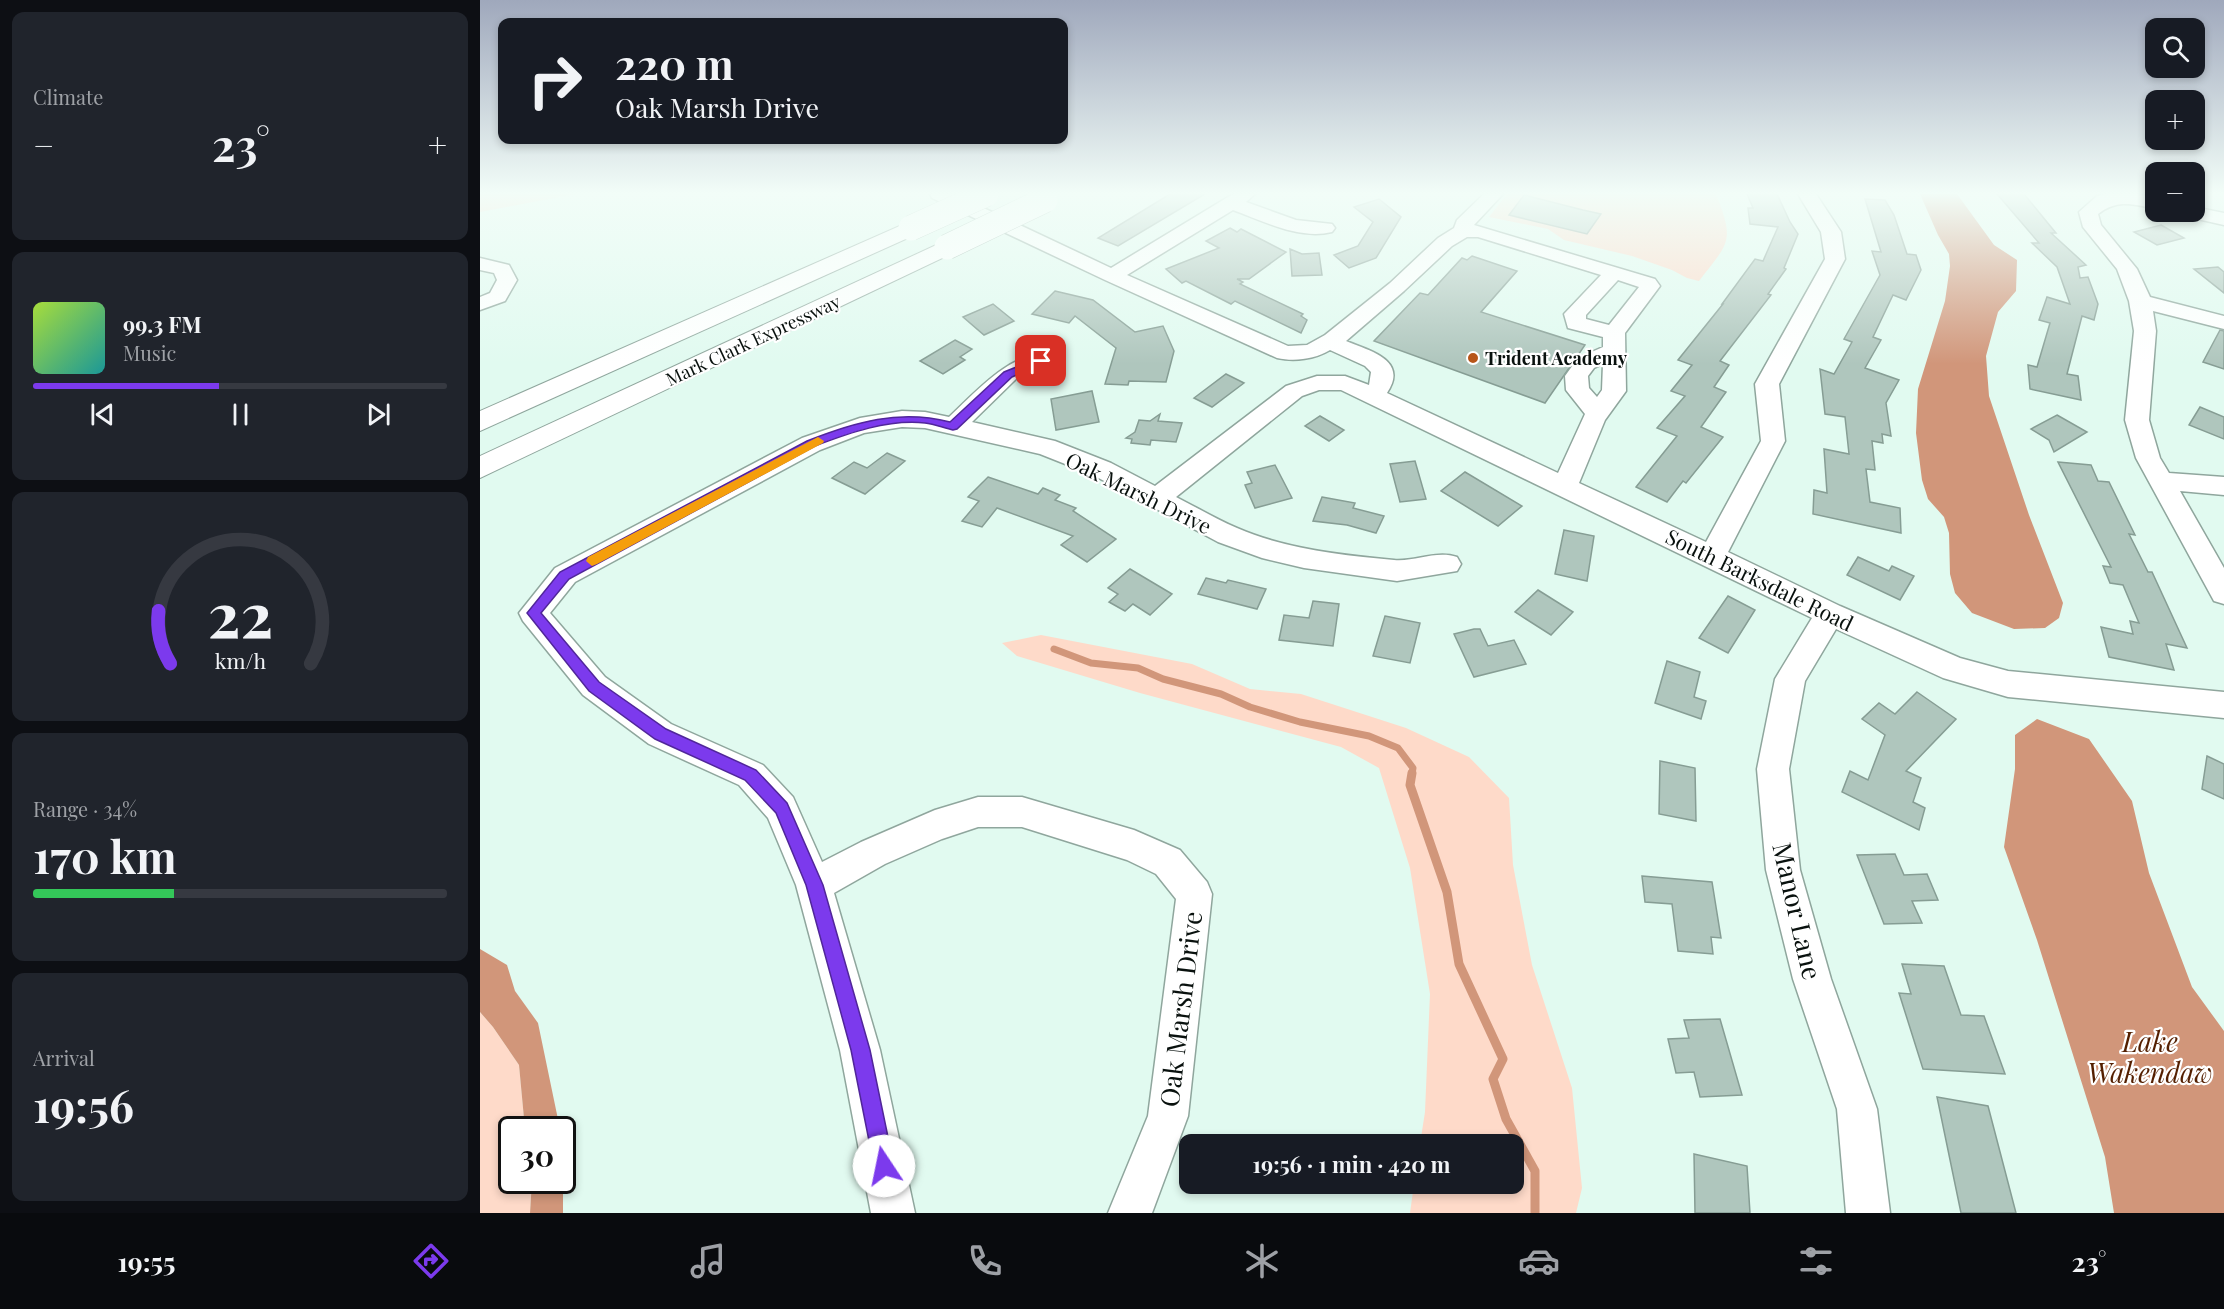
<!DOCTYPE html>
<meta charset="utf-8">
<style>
body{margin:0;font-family:"Playfair Display",serif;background:#20242c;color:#f1f3f6;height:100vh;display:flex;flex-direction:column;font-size:22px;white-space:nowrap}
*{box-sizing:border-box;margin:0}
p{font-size:20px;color:#9ea1a6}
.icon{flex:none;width:33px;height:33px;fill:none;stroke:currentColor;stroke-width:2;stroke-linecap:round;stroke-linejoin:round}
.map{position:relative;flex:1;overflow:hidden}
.side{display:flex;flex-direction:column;gap:12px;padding:12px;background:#0d0f14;width:480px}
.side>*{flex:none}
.top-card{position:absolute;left:18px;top:18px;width:570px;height:126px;border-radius:12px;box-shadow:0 3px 9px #0003;background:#171b24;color:#f1f3f6;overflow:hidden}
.fabs{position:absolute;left:1665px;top:18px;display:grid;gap:12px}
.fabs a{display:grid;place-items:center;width:60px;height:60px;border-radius:12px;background:#171b24;box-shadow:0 3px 9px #0003;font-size:30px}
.speed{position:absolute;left:18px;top:1116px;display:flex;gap:12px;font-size:30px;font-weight:700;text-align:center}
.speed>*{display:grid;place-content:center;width:78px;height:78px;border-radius:50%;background:#171b24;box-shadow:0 3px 9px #0003;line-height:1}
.speed .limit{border:3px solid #111;border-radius:9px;background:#fff;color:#111}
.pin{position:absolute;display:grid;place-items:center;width:51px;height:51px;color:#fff;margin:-26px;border-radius:12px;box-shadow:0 3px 9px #0006}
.me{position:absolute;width:66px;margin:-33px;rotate:349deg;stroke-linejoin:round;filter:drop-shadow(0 0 4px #0008)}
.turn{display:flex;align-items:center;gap:21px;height:126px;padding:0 18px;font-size:27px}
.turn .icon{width:78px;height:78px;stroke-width:2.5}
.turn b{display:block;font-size:42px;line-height:51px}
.big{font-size:45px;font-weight:700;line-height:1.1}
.side .tile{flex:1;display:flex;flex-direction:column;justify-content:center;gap:9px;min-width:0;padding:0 21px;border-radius:12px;background:#20242c}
.side .dial{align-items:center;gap:0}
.dial svg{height:156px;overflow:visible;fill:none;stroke:#363941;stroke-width:7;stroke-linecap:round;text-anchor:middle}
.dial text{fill:#f1f3f6;stroke:none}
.song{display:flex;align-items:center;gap:18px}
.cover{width:72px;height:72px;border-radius:9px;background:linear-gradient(135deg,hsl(80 70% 55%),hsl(180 70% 35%))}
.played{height:6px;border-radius:3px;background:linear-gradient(90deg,#7c3aed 45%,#363941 45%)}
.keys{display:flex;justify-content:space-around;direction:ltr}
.heat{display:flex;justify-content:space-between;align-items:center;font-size:33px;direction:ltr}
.charge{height:9px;border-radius:4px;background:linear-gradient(90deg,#34c759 34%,#363941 0)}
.trip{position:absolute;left:699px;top:1134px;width:345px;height:60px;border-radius:12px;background:#171b24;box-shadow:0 3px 9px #0003;font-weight:700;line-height:60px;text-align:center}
.dock{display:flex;height:96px;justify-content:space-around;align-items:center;background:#090b0e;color:#9ea1a6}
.dock .icon{width:42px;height:42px}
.dock .current{color:#7c3aed}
.dock b{font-size:27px;color:#f1f3f6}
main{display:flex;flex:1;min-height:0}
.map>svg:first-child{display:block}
</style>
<main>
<section class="side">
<div class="tile"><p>Climate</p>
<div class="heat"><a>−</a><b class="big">23°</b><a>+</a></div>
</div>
<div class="tile">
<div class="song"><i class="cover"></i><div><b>99.3 FM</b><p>Music</p></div></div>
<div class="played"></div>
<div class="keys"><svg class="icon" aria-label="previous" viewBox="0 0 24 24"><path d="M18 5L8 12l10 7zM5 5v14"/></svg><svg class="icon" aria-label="pause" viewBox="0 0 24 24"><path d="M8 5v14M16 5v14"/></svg><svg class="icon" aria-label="next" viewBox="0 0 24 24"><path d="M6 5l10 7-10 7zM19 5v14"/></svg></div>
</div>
<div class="tile dial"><svg viewBox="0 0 100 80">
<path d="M14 69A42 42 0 1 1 86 69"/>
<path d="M14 69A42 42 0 0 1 8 42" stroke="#7c3aed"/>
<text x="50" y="56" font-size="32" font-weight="700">22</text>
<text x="50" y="72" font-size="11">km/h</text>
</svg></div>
<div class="tile"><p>Range · 34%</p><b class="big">170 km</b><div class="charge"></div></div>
<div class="tile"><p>Arrival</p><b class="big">19:56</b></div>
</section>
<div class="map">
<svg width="1744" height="1213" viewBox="0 0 1744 1213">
<rect width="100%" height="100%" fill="#e1faf0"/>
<g fill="#fedac9">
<path d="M0 194H95L0 212Z"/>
<path d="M1027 194H1236C1255 242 1249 242 1219 281L1207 278 1192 270 1152 256 1084 240 1068 229 1009 217Z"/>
<path d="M561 635 712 664 770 689 821 694 926 728 989 757 1029 798 1033 865 1052 965 1092 1088 1102 1188 1096 1213H930L934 1184H1034V1144H940L945 1112 950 994 930 868 899 768 861 747 660 693 537 656 522 643Z"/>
<path d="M0 1012 13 1027 39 1065 45 1129 32 1130V1180L52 1181 50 1213H0Z"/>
</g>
<g fill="#d1967a">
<path d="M1440 194H1477L1514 245 1537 260 1536 291 1518 312 1506 356 1509 396 1549 515 1583 603 1579 618 1565 628 1534 629 1492 613 1475 593 1470 574 1469 533 1464 517 1448 499 1442 480 1436 433 1438 389 1465 301 1470 266 1469 254 1458 235Z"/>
<path d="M1557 719 1609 739 1652 801 1669 873 1712 987 1744 1031V1213H1634L1625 1157 1557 940 1524 847 1535 769V735Z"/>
<path d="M0 949 27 965 35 991 58 1023 80 1129H45L39 1065 13 1027 0 1012Z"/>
<path d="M83 1146V1213H50L52 1181 82 1180Z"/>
</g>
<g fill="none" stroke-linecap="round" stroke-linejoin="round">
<path stroke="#d1967a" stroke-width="7" d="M574 649 611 663 658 668 683 679 741 694 770 707 820 722 889 736 918 748 933 768 932 774"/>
<path stroke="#d1967a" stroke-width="9" d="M932 773 930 785 967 892 979 964 1023 1059 1013 1079 1026 1119 1055 1171V1213"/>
</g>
<g fill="#afc6bd" stroke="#869d94" stroke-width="1.5">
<path d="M690 194H725L638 246 618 238Z"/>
<path d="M1267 194H1297L1310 222 1318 234 1304 268 1306 269 1288 294 1291 295 1240 361 1249 365 1234 387 1246 392 1221 427 1243 437 1206 483 1203 481 1187 502 1156 487 1197 436 1177 428 1205 396 1191 391 1212 365 1198 360 1243 304H1242L1275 259 1283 261 1298 227 1270 224 1268 208H1273Z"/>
<path d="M1517 194H1544L1576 233H1571L1606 265 1598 267 1600 278 1608 277 1618 304 1614 320 1602 316 1587 374 1598 376 1601 400 1550 389 1548 365 1557 367 1570 323 1559 320 1567 297 1590 304 1577 267 1552 243H1559Z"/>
<path d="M1044 195 1103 210 1121 214 1107 234 1029 215Z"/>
<path d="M899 199 921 217 896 258 869 268 854 255 878 246 893 222 874 207Z"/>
<path d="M1385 199 1405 200 1414 215 1427 254 1436 255 1441 270 1426 300 1413 295 1393 337 1401 340 1385 368 1419 380 1406 403 1411 436 1402 434 1403 443 1392 441 1395 470 1386 469 1390 502 1420 508 1421 533 1333 514 1334 490 1347 493 1344 449 1369 454 1365 417 1345 414 1340 369 1354 374 1372 342 1364 339 1400 275 1392 251 1401 252Z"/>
<path d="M1681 225 1704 238 1677 245 1654 232Z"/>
<path d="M750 228 757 232 761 229 806 252 769 279H757L763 282 760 284 823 314 821 316 827 320 821 333 755 301 751 304 706 281 702 283 686 269 739 248 726 241Z"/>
<path d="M810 249 822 254 839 253 842 275 812 276Z"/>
<path d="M992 256 1037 271 1001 312 1105 345 1065 403 894 341 940 293 948 295 982 258 987 260Z"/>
<path d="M1738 267 1744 272V293L1714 269Z"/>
<path d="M575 291 613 300 655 332 683 326 694 351 686 382 649 381 648 385 625 384 636 348 595 316 589 323 552 314Z"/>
<path d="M513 304 534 321 504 335 483 317Z"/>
<path d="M1740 330 1744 331V369L1723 362Z"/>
<path d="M475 340 492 349 480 357 485 360 463 374 440 361Z"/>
<path d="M746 374 764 383 732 407 714 398Z"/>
<path d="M612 391 619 422 576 430 571 399Z"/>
<path d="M1720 407 1744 417V439L1709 425Z"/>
<path d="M680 414 678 421 702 423 696 442 671 440 670 445 651 443 652 439 646 438 655 432 659 420 670 421Z"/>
<path d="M1577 415 1607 432 1574 452 1569 440 1551 429Z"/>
<path d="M840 416 864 430 849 441 825 426Z"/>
<path d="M407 453 425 461 385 494 352 478 374 462 387 468Z"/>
<path d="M935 461 946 499 920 502 910 464Z"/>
<path d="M1578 462 1611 465 1618 481 1629 482 1655 535 1649 534 1668 572H1672L1707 648 1686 644 1694 670 1629 657 1621 627 1653 634 1650 621 1659 623 1643 585 1630 583 1623 566 1631 567Z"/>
<path d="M795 465 812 498 775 508 765 485 772 483 767 472Z"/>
<path d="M985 472 1042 506 1018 526 961 491Z"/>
<path d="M508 477 558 494 563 488 580 495 575 500 596 508 593 511 636 539 607 562 581 545 593 536 517 508 502 527 482 521 499 501 488 497Z"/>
<path d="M842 497 875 503 873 508 904 516 896 533 867 525 833 521Z"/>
<path d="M1084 530 1114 536 1107 581 1075 574Z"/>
<path d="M1378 557 1409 571 1412 566 1434 576 1420 600 1367 575Z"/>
<path d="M650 569 692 594 670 615 653 604 645 611 629 602 638 594 628 588Z"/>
<path d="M726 578 746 583 748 580 786 589 777 609 718 594Z"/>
<path d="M1058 590 1093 612 1071 635 1035 612Z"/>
<path d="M1248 596 1275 610 1248 653 1219 638Z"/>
<path d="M833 601 859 604 853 646 799 640 804 615 829 618Z"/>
<path d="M905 616 940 623 930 663 893 656Z"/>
<path d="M994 629H1000L1008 646 1034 640 1046 664 994 677 974 634Z"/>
<path d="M1187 661 1220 672 1214 697 1226 701 1221 719 1175 703Z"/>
<path d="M1437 692 1476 719 1426 771 1441 778 1433 802 1445 808 1439 830 1362 792 1370 771 1388 780 1405 735 1382 719 1399 703 1415 714Z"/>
<path d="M1727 756 1744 764V799L1722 789Z"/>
<path d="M1180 761 1215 768 1216 821 1179 814Z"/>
<path d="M1415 854 1424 875 1447 874 1458 900 1432 901 1442 923 1404 924 1377 855Z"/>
<path d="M1162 876 1232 882 1241 938 1231 937 1233 954 1198 951 1192 904 1165 902Z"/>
<path d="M1422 964 1464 966 1481 1015 1504 1016 1525 1074 1443 1069 1419 993 1431 994Z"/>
<path d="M1240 1019 1262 1095 1220 1097 1214 1072 1196 1073 1188 1039 1209 1038 1204 1020Z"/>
<path d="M1457 1097 1508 1106 1536 1213H1481Z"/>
<path d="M1214 1154 1267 1166 1270 1213H1215Z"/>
</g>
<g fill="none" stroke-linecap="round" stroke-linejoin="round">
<g stroke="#8fa69d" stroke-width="3">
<g id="minor">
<path d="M450 194H474L631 268 753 194H775L766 202 816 220 852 224 855 228 852 232C819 240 783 221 753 210L647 275 808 346 827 345 845 335 910 283 958 238 974 228 977 220 1004 194H1023L994 225 1175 279 1180 286 1145 333 1146 391 1125 420 1099 483 1226 542 1281 441 1275 384 1345 259 1341 232 1318 194H1336L1361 232 1365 259 1299 384 1305 441 1248 552 1360 606 1480 658 1528 671 1744 692V718L1528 697 1463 678 1356 629 1325 681 1309 769 1320 870 1351 979 1397 1109 1410 1213H1366L1357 1109 1313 979 1286 870 1277 769 1295 679 1332 618 861 390H839L822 396 696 497C716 507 736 519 757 528 805 549 862 555 914 560 935 562 956 550 977 557L981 564 977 571 917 581 824 568 782 558 738 542 613 475 560 454 445 428 422 427 384 433 340 450 95 582 70 613 125 677 191 724 283 765 313 797 342 862 381 842 455 810 498 797H542L654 830 700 850 727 882 732 894 708 1116 672 1213H628L668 1116 696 899 676 874 647 860 542 827H498L462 839 405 864 354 893 400 1050 435 1213H391L360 1050 316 885 288 818 259 785 169 744 103 695 43 621 39 613 75 568 322 438 380 418 422 411 445 412 469 417C492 396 534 347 569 356L572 361 569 366 536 379 492 422 575 441 631 463 675 486 806 386 837 376H865L889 385 891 372 885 366 850 350C835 359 815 362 797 358L625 280 452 198ZM987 237H998L1121 275 1084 314 1088 328 1123 337V347L1098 358 1085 376 1086 390 1105 414 1078 473 907 393C929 360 890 351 866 341L924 291 972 246ZM1138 280 1159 287 1129 325 1106 319V315ZM1123 364 1122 390 1117 397 1109 388 1108 376 1114 368Z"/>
<path d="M1624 194H1659L1676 198V209C1653 204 1637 199 1618 214L1621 225 1657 269 1670 297 1744 316V329L1673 311 1676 331 1669 420 1680 458 1689 473 1744 477V495L1700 491 1744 568V604L1734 601 1656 458 1645 420 1654 331 1649 301 1637 269 1603 227 1599 212 1617 196Z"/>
<path d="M1714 207 1744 213V225L1704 216 1702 212H1714Z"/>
<path d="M0 258 29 265 37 280 25 301 0 310V297L10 293 17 280 14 273 0 270Z"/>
</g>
</g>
<g stroke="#8fa69d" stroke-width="2">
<g id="highway">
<path d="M431 221 439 223 442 228 439 233 0 431V411Z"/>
<path d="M467 240 475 242 478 247 475 252 0 478V456Z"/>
</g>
</g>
<use href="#minor" fill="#fff" fill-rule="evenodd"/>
<use href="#highway" fill="#fff" fill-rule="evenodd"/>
<g stroke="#8fa69d" stroke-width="26" stroke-linecap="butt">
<g id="highway-bridge">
<path d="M431 228 506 194"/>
<path d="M467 247 565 200"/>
</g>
</g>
<use href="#highway-bridge" stroke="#fff" stroke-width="25"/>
</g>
<linearGradient id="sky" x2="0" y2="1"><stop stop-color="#9fa8bc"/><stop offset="0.53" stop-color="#f2fdf8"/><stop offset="1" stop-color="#f2fdf8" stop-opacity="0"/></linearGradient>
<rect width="1744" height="364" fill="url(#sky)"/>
<path fill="#7c3aed" stroke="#51269a" stroke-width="1.5" d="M561 357 566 361 564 363 532 377 477 429 473 430C464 428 454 424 445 423 408 419 369 433 335 446L89 579 61 613 119 682 186 729 276 770 307 803 343 885 390 1050 414 1166 411 1174 404 1176 397 1174 394 1166 371 1050 326 885 296 813 265 780 175 739 109 691 47 613 80 572 327 441C375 422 419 409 470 422L524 372Z"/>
<path fill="#f59e0b" d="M338 437 344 441 343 443 117 564 112 566 106 561 108 557Z"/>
<circle fill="#b75519" stroke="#fff" stroke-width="2" cx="993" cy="358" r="6"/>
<g text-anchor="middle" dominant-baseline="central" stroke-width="4.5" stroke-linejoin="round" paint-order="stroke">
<g font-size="18" fill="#09110e" stroke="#fff">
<text transform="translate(273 340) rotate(-25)">Mark Clark Expressway</text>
</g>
<g font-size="18" font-weight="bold" fill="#09110e" stroke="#fff" text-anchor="start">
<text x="1005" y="358">Trident Academy</text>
</g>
<g font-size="21" fill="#09110e" stroke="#fff">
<text transform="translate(659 492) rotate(26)">Oak Marsh Drive</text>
<text transform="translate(1280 579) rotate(26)">South Barksdale Road</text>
</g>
<g font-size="26" fill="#09110e" stroke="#fff">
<text transform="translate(1318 911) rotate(77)">Manor Lane</text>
<text transform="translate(700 1009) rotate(-83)">Oak Marsh Drive</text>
</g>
<g font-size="27" font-style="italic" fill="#541f00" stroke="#fff">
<text x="1670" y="1041">Lake<tspan x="1670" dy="31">Wakendaw</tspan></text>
</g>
</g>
</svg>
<div class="fabs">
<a><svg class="icon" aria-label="search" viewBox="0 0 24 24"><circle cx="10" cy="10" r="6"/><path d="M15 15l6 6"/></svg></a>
<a>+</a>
<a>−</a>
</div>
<div class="speed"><div class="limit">30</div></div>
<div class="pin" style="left:561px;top:361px;background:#d93025"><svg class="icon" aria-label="arrive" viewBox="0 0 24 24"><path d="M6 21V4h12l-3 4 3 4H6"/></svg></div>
<svg class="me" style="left:404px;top:1166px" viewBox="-20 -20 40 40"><circle r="19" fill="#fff"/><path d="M0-13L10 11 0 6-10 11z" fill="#7c3aed"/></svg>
<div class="trip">19:56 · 1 min · 420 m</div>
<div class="top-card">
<div class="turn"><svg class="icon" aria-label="right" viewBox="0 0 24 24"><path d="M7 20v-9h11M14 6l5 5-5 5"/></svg><div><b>220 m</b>Oak Marsh Drive</div></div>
</div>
</div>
</main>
<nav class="dock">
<b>19:55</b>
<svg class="icon current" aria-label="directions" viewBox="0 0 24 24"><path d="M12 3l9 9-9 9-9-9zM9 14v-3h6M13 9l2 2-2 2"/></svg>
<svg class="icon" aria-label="music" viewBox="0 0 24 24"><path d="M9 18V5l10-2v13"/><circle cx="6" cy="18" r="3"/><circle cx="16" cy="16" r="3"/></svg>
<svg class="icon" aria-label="phone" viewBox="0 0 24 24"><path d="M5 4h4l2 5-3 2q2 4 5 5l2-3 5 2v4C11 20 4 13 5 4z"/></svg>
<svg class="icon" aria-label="climate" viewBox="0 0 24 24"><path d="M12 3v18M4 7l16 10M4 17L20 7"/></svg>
<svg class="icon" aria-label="car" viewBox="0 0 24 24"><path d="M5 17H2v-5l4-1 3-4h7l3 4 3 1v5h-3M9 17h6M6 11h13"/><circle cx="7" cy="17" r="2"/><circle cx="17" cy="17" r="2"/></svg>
<svg class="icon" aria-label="filters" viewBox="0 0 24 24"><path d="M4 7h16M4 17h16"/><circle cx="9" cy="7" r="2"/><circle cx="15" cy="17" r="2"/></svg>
<b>23°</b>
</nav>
